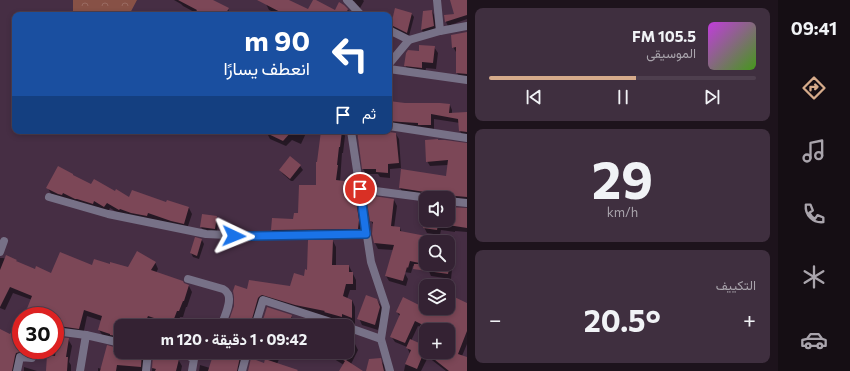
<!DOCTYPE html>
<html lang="ar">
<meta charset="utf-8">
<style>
body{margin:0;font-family:Commissioner,Vazirmatn,sans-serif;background:#3f2f3f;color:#f1f3f6;direction:rtl;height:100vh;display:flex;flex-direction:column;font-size:15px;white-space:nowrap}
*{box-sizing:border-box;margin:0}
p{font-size:13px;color:#a9a4ac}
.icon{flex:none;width:22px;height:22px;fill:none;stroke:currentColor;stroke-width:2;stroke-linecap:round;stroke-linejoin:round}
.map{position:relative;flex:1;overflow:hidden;direction:ltr}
.sheet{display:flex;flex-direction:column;gap:8px;padding:8px;background:#1d131c;width:311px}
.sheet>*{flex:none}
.guide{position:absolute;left:12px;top:12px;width:380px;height:122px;border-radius:8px;box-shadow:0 2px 6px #0003,0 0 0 1px #4e3f4e;direction:rtl;background:#1a4fa0;color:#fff;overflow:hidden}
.fabs{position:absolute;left:419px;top:191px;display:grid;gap:8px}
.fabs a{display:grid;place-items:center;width:36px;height:36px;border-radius:8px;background:#342233;box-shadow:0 2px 6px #0003,0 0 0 1px #4e3f4e;font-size:20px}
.speed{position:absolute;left:12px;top:307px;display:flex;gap:8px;font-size:20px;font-weight:700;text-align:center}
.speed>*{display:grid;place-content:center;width:52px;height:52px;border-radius:50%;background:#342233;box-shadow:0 2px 6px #0003,0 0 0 1px #4e3f4e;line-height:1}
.speed .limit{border:6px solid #d22;background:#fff;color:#111}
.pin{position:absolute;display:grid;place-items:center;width:34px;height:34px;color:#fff;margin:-17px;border:2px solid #fff;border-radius:50%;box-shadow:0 1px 4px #0007}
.me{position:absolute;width:44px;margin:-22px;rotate:92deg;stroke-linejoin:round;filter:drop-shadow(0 0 3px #0008)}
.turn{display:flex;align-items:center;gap:14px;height:84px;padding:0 16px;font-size:18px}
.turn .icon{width:52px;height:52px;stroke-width:2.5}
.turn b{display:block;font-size:28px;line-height:34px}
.then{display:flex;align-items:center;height:38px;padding:0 16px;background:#0003;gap:8px;font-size:15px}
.big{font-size:30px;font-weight:700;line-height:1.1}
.sheet .widget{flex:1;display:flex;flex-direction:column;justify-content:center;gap:6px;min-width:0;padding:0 14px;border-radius:8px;background:#3f2f3f}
.sheet .dial{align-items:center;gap:0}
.dial b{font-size:52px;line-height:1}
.song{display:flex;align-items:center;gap:12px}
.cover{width:48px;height:48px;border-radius:6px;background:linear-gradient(135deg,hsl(290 70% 55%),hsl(100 70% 35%))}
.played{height:4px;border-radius:2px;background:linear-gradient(90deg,#d6ab8b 55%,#4e3f4e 55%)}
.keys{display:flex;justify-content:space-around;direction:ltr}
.heat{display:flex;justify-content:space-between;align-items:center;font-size:22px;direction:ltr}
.trip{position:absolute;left:114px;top:319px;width:240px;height:40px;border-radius:8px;background:#342233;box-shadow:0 2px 6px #0003,0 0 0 1px #4e3f4e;font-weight:700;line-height:40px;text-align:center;direction:rtl}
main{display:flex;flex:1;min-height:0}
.tabs{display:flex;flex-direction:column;width:72px;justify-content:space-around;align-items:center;background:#150e14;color:#a9a4ac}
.tabs .icon{width:28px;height:28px}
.tabs .on{color:#d6ab8b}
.tabs b{font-size:18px;color:#f1f3f6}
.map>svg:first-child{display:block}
</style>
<main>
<nav class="tabs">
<b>09:41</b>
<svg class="icon on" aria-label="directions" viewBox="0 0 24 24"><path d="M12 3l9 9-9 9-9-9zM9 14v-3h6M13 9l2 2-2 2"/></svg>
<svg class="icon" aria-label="music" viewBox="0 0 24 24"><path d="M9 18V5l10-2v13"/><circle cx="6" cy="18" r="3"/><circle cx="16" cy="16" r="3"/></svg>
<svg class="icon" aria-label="phone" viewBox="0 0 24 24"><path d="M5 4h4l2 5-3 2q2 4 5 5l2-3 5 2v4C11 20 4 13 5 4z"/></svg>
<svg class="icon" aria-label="climate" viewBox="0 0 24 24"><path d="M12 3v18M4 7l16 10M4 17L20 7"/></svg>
<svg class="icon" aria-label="car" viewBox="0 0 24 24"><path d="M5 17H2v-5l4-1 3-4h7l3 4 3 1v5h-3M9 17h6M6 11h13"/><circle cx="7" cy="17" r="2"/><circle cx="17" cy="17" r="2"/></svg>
</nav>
<section class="sheet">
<div class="widget">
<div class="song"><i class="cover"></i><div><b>105.5 FM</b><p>الموسيقى</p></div></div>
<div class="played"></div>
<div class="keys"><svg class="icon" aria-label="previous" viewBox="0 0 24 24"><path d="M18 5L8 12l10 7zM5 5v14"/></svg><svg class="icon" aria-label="pause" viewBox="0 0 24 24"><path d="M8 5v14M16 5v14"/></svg><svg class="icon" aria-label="next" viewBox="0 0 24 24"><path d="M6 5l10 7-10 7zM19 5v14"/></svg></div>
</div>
<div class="widget dial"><b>29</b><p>km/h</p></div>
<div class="widget"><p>التكييف</p>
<div class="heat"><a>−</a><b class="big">20.5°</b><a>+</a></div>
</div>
</section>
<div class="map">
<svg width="467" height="371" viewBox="0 0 467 371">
<defs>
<pattern id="forest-crowns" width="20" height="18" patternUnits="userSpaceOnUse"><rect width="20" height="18" fill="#875146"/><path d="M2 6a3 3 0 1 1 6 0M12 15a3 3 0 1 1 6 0" fill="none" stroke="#996a61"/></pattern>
</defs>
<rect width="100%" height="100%" fill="#462e44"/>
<path fill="url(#forest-crowns)" d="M73 0H137L129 15H73Z"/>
<g fill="#0007" fill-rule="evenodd">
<path d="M174 0H211L228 9 231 15H195L196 13 183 6 181 4Z"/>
<path d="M268 0H287L308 11 314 0 323 15H280L269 10 266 4Z"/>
<path d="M349 0H363L364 1 360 8 354 1H350Z"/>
<path d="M456 0H467V19L448 26 446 22 445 16 455 14Z"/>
<path d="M342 4 353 15H333Z"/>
<path d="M424 11H432L434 15 436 30 424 34 422 30Z"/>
<path d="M411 13 414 17 409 36 394 29 392 25Z"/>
<path d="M467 33V79L460 78 457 73V52H456L453 47Z"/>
<path d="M389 39 391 42 389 47Z"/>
<path d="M434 47 438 53 436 69 426 68 425 74 409 72 405 65 420 52Z"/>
<path d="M389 102 405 104 450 105 452 110V114L467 113V137L463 136 460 131V123L434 119V129L389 127Z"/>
<path d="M268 131H307L301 144 292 140 286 146 270 139 267 133Z"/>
<path d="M322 131H343L345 136 343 153H342L340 182H352L356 188 355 202H356L359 209 362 226 361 234 275 236 272 230 294 220 299 214 317 186Z"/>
<path d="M357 131H386L388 132 396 134 399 139 401 168 390 169V178L380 177 378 174H366L363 169Z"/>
<path d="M467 144V202L448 198H434L433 197 403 193 400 188 402 171 447 178 448 165 430 166 427 161Z"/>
<path d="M300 166 303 170 293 181H291L283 174 280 170Z"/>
<path d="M92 186 130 199 167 204 168 201 189 208 192 214 187 229 175 227 151 219 150 222 123 216 110 208 108 212 97 207 96 209 51 194 48 188Z"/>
<path d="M394 200 397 206 394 228H400L402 233 425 237 428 242H426V264H448V254L450 255 453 260 451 279 431 276 428 269 413 266 411 273 404 272 408 279 406 286 389 281 386 276 393 250 378 249 375 243 374 226 371 221Z"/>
<path d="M448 208 467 209V232L455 231V232L441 230 440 235 427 233 424 227 426 214V220H448Z"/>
<path d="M216 217 218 221 217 233 204 231 201 227Z"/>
<path d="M202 240 204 244 199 259 193 257 191 253Z"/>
<path d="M333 241 336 247V266H349L356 280V290H350L347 299 352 300 355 307V324L346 320 345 323 329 319 328 317 300 311 266 301 254 326H228L248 290 291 287 305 277 308 271Z"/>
<path d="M0 258H3L16 261 17 263 35 270 52 274 93 267 110 265 129 268 155 262 158 269 156 273 189 286 192 292 187 307H186L183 317H180L177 326H175L171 319 169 320 172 326H165L151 321 150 326H121V343L103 336 99 330 102 321 87 316 83 335 75 334 55 326V316H29L35 301 13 293 5 310 0 308Z"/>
<path d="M448 295 467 305V344L462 356 467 358V371H446L428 357 421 371H404L405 366 410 354 407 347 395 342 391 336 400 317 397 312 423 308 426 301V308H448ZM418 326 426 330H448V352H426V336L422 345 411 341Z"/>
<path d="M377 300 381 306 383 315 378 330 362 325 359 318Z"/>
<path d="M291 316 295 322 294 326H261Z"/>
<path d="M21 326V350H24L15 371H0V330L11 335 18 332Z"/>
<path d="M55 338 68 339 72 346 69 362 71 365V371H47L49 350H55Z"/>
<path d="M347 340 355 344 358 350 351 364 361 371H340L344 365 334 359 330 353 331 352H347Z"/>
<path d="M108 347 121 349V352H178L171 355 170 358 178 359 182 366 181 371H152L154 353H149L145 371H98V368L102 369Z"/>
<path d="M215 352H250L241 371H199L200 365 210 368Z"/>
<path d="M265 352H282L277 364 296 371H248L264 364 268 353Z"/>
<path d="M380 359 384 365 385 371H367Z"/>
<path d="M24 367 37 371H24Z"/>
</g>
<g fill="#7c4757">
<path d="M178 0H213L229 8 225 15H194L197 10Z"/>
<path d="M257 0H289L308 9 313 0H316L335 10 339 2 344 5 348 9 346 15H286Z"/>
<path d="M450 0H467V15L445 22 444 15 454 14Z"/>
<path d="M395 8 412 13 407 33 391 25Z"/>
<path d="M432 10 434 26 421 30 423 11Z"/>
<path d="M467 32V74L456 73V47L452 48 451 35Z"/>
<path d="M419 45 435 46 433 63 422 62V68L404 66 406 53 408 50 419 51Z"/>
<path d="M389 101 405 103H440L450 104 449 113 467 112V132L459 131 458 119 431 114V125H418V123L401 122 389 121Z"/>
<path d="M262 131H292L283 141Z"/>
<path d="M321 131H342L340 147H339L337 165H338L336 180 353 182 351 201H356L359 220 358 229 271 230 272 218 293 219 294 213H298L299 185H316V162H317Z"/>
<path d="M357 131H371V133H388L389 132 396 133 399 163 388 164V173L376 172V169H362Z"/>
<path d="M438 139V140H445L467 143V197L444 195 412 190 399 188 401 169 446 176 448 160 426 162 425 140Z"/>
<path d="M290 156 301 165 290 179 279 170Z"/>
<path d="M58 166 73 174V175L91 184 94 179 115 191 116 189 129 197 132 190 166 202 167 200 189 207 184 224 171 221 148 213 147 216 131 213 120 209 119 210 107 203 104 207 94 201 93 204 77 199H75L63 193 62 195 58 194 46 188Z"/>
<path d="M366 195 394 199 391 226 400 227V231L426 236 422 252 426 253 424 264 410 261 408 268 407 267 403 281 385 276 394 245 374 243 372 234 373 222 370 221Z"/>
<path d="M448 207 467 208V228L448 225Z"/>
<path d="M202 214 217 216 215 229 200 227Z"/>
<path d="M424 220H439L437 230 423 228Z"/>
<path d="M195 237 202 239 197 256 190 253Z"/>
<path d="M308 240H333L332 265H349V272H353V284H346L343 296 352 300V318L342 314V317L324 312 325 311 295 305 262 295 260 296 258 298 250 326H227L234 306V297L233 291 235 285 247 289 249 280 290 286 294 273 304 276 305 269 307 270Z"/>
<path d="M137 251 156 262 151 270 183 281 184 283 189 285 184 301H183L179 311H177L172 324 148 316 144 326H121V336L118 335 117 336 110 335V334L98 330 102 316 84 310 79 329 59 326 60 323 55 322V316H24L32 296 10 287 0 307V270L6 255 17 260 16 261 35 269 36 266 51 273 60 252 92 265 94 259 110 264V262L128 267Z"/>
<path d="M414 264H450L448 274 413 269Z"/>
<path d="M448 294 467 303V331L458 354 467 357V371H449L425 352H448V330H428L429 328 415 321 405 343 390 337 400 314 396 312 403 297 425 308H448Z"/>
<path d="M366 295 377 299 380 307 375 325 357 319Z"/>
<path d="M267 307 292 315 289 326H261Z"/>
<path d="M0 329 10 334 13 329 21 333V350H30L29 352H20L16 353 15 356 12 371H0Z"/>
<path d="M58 337 69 338 66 357H68L67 371H46L47 355 55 356Z"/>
<path d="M410 339 426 346 423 352H424L417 369 405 364 411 350 406 348Z"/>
<path d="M107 345 114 347 113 352H142L141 367 117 365 116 371H100Z"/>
<path d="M214 352H241L237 371H208Z"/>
<path d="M328 352H351L346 360 363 371H339L345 361Z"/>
<path d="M153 354 163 356V354L168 355 171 357 179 359 176 371H155L156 369 152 368Z"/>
<path d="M251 358 264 363 265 359 298 370 297 371H248Z"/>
<path d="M381 358 384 371H366L369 359Z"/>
</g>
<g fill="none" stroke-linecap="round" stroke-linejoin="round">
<g stroke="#777187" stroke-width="8">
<path d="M347 0 361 15"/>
<path d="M389 30 409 40"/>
<path d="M440 31 467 26"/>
<path d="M389 64 409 40 440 31 437 0"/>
<path d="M389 69 467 80"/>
<path d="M389 126 467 138"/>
<path d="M351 131 371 262 386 307 381 339 390 371"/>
<path d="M360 189 429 198"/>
<path d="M49 197 108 214 206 234 249 236 366 234"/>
<path d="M448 201 467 203"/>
<path d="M0 252 4 241"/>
<path d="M188 279 223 289C225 290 227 292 228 294 232 302 224 318 221 326"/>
<path d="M255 326 263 300 343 326"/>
<path d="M347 327 381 339"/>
<path d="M55 331 86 335"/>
<path d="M172 352 186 354 194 352"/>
<path d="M186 354 194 359 192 371"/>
<path d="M17 371 20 357 32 358 36 350"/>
<path d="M80 371 86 335 121 343"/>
<path d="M146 371 148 352"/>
<path d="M242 371 247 352"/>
</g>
</g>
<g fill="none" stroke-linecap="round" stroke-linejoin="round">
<g stroke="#114b97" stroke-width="10">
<path id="route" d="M234 236H249L366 234 360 189"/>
</g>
<use href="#route" stroke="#1a73e8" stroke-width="7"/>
</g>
</svg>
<div class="fabs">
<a><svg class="icon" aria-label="sound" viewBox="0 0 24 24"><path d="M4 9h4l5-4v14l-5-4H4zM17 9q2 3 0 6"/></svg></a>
<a><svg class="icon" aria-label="search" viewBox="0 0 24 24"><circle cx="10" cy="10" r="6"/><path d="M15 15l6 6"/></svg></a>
<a><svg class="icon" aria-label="layers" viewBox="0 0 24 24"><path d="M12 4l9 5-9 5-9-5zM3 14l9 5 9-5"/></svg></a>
<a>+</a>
</div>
<div class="speed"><div class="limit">30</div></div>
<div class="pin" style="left:360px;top:189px;background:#d93025"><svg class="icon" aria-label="arrive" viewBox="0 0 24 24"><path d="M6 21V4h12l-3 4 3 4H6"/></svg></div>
<svg class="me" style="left:234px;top:236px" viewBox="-20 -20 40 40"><path d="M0-17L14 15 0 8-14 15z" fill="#1a73e8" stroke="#fff" stroke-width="4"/></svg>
<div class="trip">09:42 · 1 دقيقة · 120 m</div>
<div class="guide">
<div class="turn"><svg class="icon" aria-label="left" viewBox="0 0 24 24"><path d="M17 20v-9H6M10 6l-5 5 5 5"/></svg><div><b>90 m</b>انعطف يسارًا</div></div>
<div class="then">ثم<svg class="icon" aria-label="arrive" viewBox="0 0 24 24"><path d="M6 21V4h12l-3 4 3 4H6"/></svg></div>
</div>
</div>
</main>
